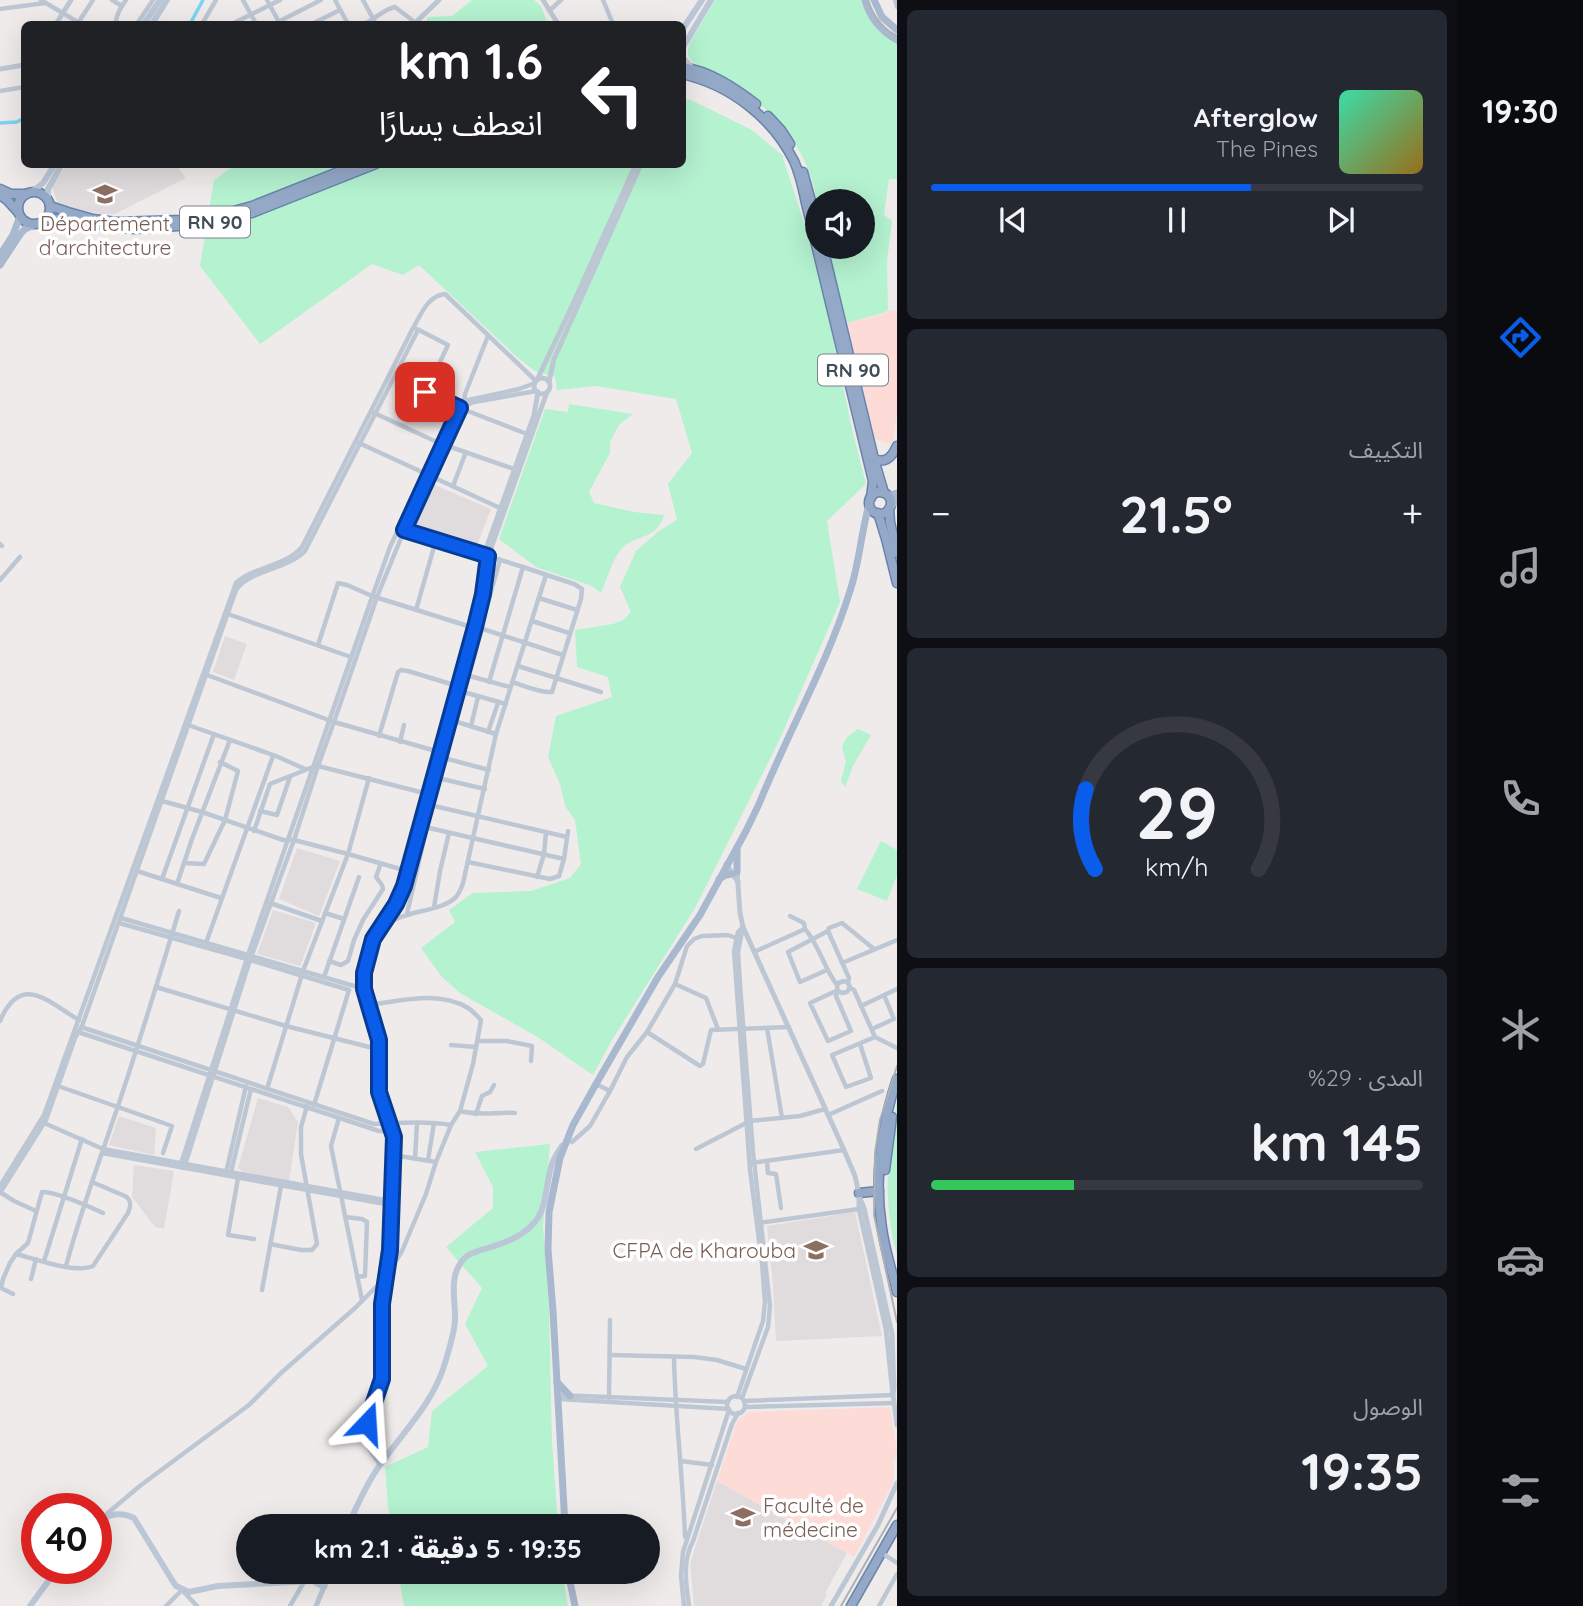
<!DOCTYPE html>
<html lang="ar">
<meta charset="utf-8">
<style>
body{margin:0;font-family:Quicksand,"Noto Sans Arabic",sans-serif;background:#242831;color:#f1f3f6;direction:rtl;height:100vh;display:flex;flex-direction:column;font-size:26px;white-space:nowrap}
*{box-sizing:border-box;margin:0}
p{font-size:23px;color:#9ea1a6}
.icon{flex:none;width:38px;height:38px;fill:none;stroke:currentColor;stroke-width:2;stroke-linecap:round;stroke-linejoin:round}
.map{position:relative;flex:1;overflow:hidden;direction:ltr}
.drawer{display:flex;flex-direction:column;gap:10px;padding:10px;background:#0d0f14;width:560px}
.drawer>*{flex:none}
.top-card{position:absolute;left:21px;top:21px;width:665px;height:147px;border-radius:10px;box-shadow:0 7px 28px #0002;direction:rtl;background:#202124;color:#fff;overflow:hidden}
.buttons{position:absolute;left:805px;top:189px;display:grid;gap:14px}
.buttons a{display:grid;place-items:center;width:70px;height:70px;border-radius:50%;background:#171b24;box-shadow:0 7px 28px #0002;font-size:35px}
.speed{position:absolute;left:21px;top:1493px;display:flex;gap:14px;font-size:35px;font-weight:700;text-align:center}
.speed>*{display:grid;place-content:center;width:91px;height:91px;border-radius:50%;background:#171b24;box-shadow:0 7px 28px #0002;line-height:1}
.speed .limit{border:10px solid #d22;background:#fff;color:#111}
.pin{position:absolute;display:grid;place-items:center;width:60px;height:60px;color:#fff;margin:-30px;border-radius:14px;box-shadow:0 4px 10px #0006}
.me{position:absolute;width:77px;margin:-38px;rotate:20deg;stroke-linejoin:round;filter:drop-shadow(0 0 5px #0008)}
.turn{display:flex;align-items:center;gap:24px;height:147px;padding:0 28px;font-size:32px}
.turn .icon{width:91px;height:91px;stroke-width:2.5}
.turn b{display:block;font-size:49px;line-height:60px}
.big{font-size:52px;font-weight:800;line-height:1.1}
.drawer .widget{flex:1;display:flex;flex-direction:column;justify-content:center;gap:10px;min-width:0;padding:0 24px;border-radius:10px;background:#242831}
.drawer .dial{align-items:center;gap:0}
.dial svg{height:182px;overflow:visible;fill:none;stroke:#363941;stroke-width:7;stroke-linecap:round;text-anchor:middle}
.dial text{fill:#f1f3f6;stroke:none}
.song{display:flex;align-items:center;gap:21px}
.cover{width:84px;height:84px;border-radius:10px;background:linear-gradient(135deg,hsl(160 70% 55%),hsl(40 70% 35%))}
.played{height:7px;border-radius:4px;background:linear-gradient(90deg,#0a5dea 65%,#363941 65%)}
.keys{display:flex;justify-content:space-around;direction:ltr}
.heat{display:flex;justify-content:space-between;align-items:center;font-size:38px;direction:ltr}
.charge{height:10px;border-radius:5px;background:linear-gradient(90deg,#34c759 29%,#363941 0)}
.trip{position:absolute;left:236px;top:1514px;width:424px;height:70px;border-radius:35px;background:#171b24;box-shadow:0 7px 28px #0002;font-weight:800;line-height:70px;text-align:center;direction:rtl}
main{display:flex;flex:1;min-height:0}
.dock{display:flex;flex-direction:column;width:126px;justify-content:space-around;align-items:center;background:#090b0e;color:#9ea1a6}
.dock .icon{width:49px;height:49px}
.dock .selected{color:#0a5dea}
.dock b{font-size:32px;color:#f1f3f6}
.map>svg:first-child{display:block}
</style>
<main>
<nav class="dock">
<b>19:30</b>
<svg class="icon selected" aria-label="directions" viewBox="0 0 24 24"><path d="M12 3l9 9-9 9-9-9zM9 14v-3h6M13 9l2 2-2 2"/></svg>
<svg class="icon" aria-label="music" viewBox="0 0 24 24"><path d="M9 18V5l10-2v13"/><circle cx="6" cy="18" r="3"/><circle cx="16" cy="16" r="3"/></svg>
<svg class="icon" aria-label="phone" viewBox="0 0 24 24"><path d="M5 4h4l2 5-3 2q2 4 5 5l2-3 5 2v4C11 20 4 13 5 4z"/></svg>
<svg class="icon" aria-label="climate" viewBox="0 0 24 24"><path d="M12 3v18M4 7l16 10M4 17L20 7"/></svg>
<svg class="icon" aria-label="car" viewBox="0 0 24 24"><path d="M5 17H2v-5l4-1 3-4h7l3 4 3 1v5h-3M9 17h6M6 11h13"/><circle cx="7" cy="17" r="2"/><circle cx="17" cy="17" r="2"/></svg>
<svg class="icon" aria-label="filters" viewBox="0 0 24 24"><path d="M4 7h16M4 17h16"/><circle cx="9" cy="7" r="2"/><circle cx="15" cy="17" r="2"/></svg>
</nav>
<section class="drawer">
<div class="widget">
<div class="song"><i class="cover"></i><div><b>Afterglow</b><p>The Pines</p></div></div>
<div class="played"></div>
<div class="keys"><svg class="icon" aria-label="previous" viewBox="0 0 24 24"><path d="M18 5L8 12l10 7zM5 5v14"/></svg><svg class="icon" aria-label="pause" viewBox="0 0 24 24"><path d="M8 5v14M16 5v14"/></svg><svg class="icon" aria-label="next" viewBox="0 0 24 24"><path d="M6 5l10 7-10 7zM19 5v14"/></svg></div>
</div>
<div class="widget"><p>التكييف</p>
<div class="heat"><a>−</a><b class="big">21.5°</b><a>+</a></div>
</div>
<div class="widget dial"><svg viewBox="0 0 100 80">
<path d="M14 69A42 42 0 1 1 86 69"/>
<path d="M14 69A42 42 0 0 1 10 34" stroke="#0a5dea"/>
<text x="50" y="56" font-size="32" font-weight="700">29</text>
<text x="50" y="72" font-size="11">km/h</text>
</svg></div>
<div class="widget"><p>المدى · 29%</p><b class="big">145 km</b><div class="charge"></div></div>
<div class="widget"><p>الوصول</p><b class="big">19:35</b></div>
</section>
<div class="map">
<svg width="897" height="1606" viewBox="0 0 897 1606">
<rect width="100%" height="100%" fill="#efebeb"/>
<g fill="#e0dcdd">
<path d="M74 165H176L186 178 115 214H102L62 207 57 202 52 186 65 167Z"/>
<path d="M430 483 491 509 476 548 412 526Z"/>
<path d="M225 636 247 644 234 680 213 672Z"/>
<path d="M297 848 340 861 319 916 279 899Z"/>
<path d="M273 910 316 923 300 966 257 954Z"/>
<path d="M258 1098 288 1107 298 1122 289 1181 243 1172 238 1168Z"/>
<path d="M119 1116 156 1128 154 1155 109 1145Z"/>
<path d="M134 1165 174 1171 164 1229 155 1227 132 1197Z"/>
<path d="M855 1212 882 1336 776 1341 773 1285 767 1226Z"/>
<path d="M717 1481 847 1553 825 1593 827 1594 821 1606H694L690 1563Z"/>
</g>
<g fill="#fddcd7">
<path d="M888 310 897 311V414L892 445 875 439 847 323 883 314Z"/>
<path d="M890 1407 897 1452 896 1457 894 1459V1481L854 1557 717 1481 737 1421 740 1418 750 1412Z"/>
</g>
<g fill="#b4f2d0">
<path d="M472 0H534L541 6 548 24H425L428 17 452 16Z"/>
<path d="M715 0H862L897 43V179H889L884 215 892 221 887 261 888 310 883 313 847 323 826 247H863V201H817V203C807 133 752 90 692 62 687 56 687 51 690 43Z"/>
<path d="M689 99 752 130 782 155 816 260 853 433 866 484 827 521 840 602 778 743 695 908 612 1040 593 1075 539 1038 460 993 441 976 421 948 455 922 449 910 473 893 531 891 570 878 581 864 575 820 565 806 560 784 548 757 556 716 612 697 608 677 577 667 575 630 613 624 623 620 631 612 620 587 636 551 659 531 677 520 668 484 692 453 676 399 596 386 557 390 555 377 535 371 518 358 419 265 403 275 372 264 260 344 200 266 214 180 235 165 682 164 683 100Z"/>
<path d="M569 404 633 414 619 425 610 442V453L589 492 594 503 634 512 664 515C656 543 633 532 619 552 612 561 606 582 601 593L592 586 536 567 499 539 545 409 568 412Z"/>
<path d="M858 729 871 735 853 766 845 787 841 781 846 761 842 748 843 744 847 737Z"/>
<path d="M881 841 897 850V875L887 901 857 889Z"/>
<path d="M897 1102V1255C883 1205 886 1153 897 1102Z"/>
<path d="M550 1144 543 1226 549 1309 552 1442 558 1526H391L388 1506 385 1467 428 1447 432 1411 488 1366 465 1324 482 1288 446 1247 493 1208V1187L475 1152Z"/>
<path d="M398 1572H562L568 1606H404Z"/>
</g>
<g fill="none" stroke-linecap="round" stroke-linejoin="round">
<g stroke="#7dd3f3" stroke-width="3.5">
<path d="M190 24 203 0"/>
<path d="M0 123 17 122 24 118"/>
</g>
<g stroke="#6984ab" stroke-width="11">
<g id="trunk">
<path d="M682 67C710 71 735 88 756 104"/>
<path d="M682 74C730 85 772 117 794 161 800 174 803 189 806 203L873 481 871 498"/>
<path d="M768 116 781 130 790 144"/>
<path d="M803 172 817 223"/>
<path d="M0 189 11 194H25"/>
<circle cx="34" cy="208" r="16"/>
<path d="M0 195 7 200 18 212"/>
<path d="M50 206 68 212 93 219 116 222 182 220 226 213 252 206 358 164"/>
<path d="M44 221 63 218 113 227 135 229 206 224 252 213 376 164"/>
<path d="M823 247 874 459 884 493"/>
<path d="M874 459C886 464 892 457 897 446"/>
<circle cx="880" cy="503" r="11"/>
<path d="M889 509 890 522 897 553"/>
<path d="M878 513 886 539 897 583"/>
<path d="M897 1079C881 1127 874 1178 882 1228 885 1250 892 1271 897 1292"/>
<path d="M885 1170 892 1117"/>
<path d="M859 1193 879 1191"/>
<path d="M851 1606 897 1525"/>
</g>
</g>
<g stroke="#bdc7d3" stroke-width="4.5">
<path d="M41 0 81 24"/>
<path d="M112 0 122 6"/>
<path d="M243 0 256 24"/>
<path d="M267 0 280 24"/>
<path d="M335 0 348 24"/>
<path d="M363 0 376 24"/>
<path d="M603 0 613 24"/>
<path d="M895 0 897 7"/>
<path d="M0 9 45 3"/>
<path d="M550 10 561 0"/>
<path d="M278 22 321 0"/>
<path d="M78 23 93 0"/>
<path d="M116 24C115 16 121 7 126 0"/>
<path d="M137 24 153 0"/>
<path d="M202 24 216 0"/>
<path d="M232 24 280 0"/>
<path d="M312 24 340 10"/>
<path d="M364 24C374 20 384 9 395 7L416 23"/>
<path d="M0 91 24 87"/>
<path d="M425 392 460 408 527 434"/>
<path d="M403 397 406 390 423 398 448 345 417 329"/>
<path d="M464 404 465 394 488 336"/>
<path d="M372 412 439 443 514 469"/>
<path d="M359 443 500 508"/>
<path d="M453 486 466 452"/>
<path d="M404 530 523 567 574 584 582 589 581 599 552 692C540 693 525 686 512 682"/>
<path d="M0 544 2 546"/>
<path d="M0 580 20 557"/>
<path d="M539 598 577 610"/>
<path d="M416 610 436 540"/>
<path d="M228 614 351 657"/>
<path d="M532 621 569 633"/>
<path d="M480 628 563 655"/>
<path d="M318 645 338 583 347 585 372 596 471 627"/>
<path d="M518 666 601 692"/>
<path d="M207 675 334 722 436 751"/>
<path d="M466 675 510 687"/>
<path d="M489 682 523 567"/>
<path d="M460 691 506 704"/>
<path d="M454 721 496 734"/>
<path d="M188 725 276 756 305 769"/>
<path d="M471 726 478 697"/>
<path d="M488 732 498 703"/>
<path d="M379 736 398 672 401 670 408 671 454 685"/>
<path d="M400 742 404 725"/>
<path d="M444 758 489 770"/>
<path d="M438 778 485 789"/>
<path d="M162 801 202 812 283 840H294L348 854 404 870"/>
<path d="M430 805 567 837"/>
<path d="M260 811 277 815 290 777"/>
<path d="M425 827 564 859"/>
<path d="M254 831 270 784 313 767 318 766 428 794"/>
<path d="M468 862 550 879 559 876 564 859 568 831"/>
<path d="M184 863 204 864 225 820 238 771 220 762"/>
<path d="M137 871 221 898"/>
<path d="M537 877 544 854 546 832"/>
<path d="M162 879 214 734"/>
<path d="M177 884 192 839 230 740"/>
<path d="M270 903 322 921"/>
<path d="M434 907 440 871 449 833"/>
<path d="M325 913 344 919"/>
<path d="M407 914 438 778 500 560"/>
<path d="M790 916 804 923 805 929"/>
<path d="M121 918 361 988"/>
<path d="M119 923 247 959 349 990"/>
<path d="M383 927C405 909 438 913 455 898 459 894 461 889 463 883L496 734 546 575"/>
<path d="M828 931 829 928 842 923 874 949"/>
<path d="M206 943 273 756"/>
<path d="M754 952 805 929C819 945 824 968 837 985"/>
<path d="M329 961 341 965 348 961 354 940 363 920 383 889 382 885 376 877 381 863"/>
<path d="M842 963 897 940"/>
<path d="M827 970 800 982 788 952 828 931 849 978 848 983"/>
<path d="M324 977 359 877"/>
<path d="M675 984 706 998 718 1029"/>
<path d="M156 987 286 1026 377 1049"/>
<path d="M850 988 854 990 875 1037 897 1048"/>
<path d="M838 990 810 1003 828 1041 851 1031 836 996 838 991 837 987 838 983 844 981 848 983 850 987 847 992 842 993 838 991"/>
<path d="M369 1005C400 1001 439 990 468 1008 473 1011 477 1016 481 1020L473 1064 460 1111 451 1125 436 1162"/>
<path d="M861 1006 897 989"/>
<path d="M0 1021C21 972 48 1002 79 1020"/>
<path d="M81 1027 374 1124C399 1123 426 1121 451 1125"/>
<path d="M767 1028 782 1118"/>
<path d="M872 1029 894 1019 884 995"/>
<path d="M78 1032 379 1131H386"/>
<path d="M647 1032 700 1066 703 1064 711 1030 789 1027"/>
<path d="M478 1041H507L532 1046 531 1061"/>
<path d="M860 1044 871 1078 846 1087 832 1055 875 1037"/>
<path d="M451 1045 476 1047"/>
<path d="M596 1084 610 1091"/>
<path d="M58 1086 172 1126 163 1153"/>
<path d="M267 1089 303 971 348 854 369 778"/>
<path d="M314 1105 349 990"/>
<path d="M460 1111C479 1116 496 1112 515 1113"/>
<path d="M476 1114 482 1096 490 1092 494 1085"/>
<path d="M828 1115 882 1091"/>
<path d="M339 1118 331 1146 362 1300"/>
<path d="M42 1122 103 1149 390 1201"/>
<path d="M572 1142 590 1126 610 1091 627 1057 647 1032 675 984 687 946 694 939 702 936 728 935 736 938"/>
<path d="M696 1149 750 1121 800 1116 825 1109"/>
<path d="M102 1153 391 1205"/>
<path d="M415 1159 417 1123"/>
<path d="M428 1160 434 1123"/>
<path d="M767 1161 768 1173 776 1174 781 1208"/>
<path d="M751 1163 844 1150"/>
<path d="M180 1167 248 955 371 600 390 547 453 413 459 405 464 401 519 389 535 383"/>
<path d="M184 1168 250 960 294 840 318 766 334 722 377 597 414 506 462 407 474 402 536 391"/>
<path d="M231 1172 251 1089"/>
<path d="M226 1173 246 1086"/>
<path d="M238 1178 228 1235 254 1239"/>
<path d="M0 1186 44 1115 236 583C254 566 285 567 302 547L413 328C421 315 427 296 445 294L536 381"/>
<path d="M0 1192 14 1201 36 1211"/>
<path d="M0 1193 46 1120 75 1038 82 1026 236 590C249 570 287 570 305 551L418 330"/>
<path d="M345 1217 362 1219 367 1222 365 1276 357 1277"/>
<path d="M759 1223 859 1209"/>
<path d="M270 1244 301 1250H312L317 1244 301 1154V1127L307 1106"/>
<path d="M16 1254C36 1259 75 1274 93 1266L128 1213C131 1206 132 1200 125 1196L92 1182"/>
<path d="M44 1261 82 1139"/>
<path d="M66 1266C80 1213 99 1162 117 1109 139 1044 159 977 179 911"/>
<path d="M31 1279 36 1259"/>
<path d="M262 1290 281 1186"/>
<path d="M13 1294 1 1288 3 1279 10 1263 16 1254 28 1243 42 1192C58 1192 88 1206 103 1213"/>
<path d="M610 1355 694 1357 717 1360 746 1369"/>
<path d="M674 1357C675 1417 683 1477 685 1537"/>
<path d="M558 1395 728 1402"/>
<circle cx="736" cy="1405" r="9"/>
<path d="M737 1397 763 1321 765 1302 762 1263 750 1170 734 951 738 932 743 927"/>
<path d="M609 1398 610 1320"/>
<path d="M742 1398 768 1327 770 1306 753 1152 740 985 738 952 743 927"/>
<path d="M559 1399 729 1409"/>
<path d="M744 1401 893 1395"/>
<path d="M745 1407 894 1403"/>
<path d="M681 1461 712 1465"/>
<path d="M103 1517 141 1485 249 1405 281 1373 355 1308 386 1277 402 1251 426 1194 436 1162 393 1155"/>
<path d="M885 1555 897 1563"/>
<path d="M166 1606 182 1590 197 1606"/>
<path d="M290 1606 304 1582"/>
<path d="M684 1606 681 1576 683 1552 729 1410"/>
<path d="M689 1606C686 1584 682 1562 693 1541L732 1424 738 1413"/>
<path d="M879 1606 897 1574"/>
</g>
<g stroke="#bdc7d3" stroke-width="5">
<path d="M543 0 558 24"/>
<path d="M56 24 71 0"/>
<path d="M414 24 439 0"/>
<path d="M0 69 24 65"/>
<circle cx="542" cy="386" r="8"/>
<path d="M537 380 573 304 636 164"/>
<path d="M549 382 554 359 641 164"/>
<path d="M726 864 738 882"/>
<path d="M737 871 740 913 743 927 844 1150 855 1176 859 1194"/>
<path d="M390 1148 389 1137 382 1123 374 1096 375 1044 358 982 360 964 369 937 393 901 400 883 471 627 478 598 482 567 486 549 534 415 538 392"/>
<path d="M859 1196 864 1208 892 1334 894 1387 893 1395 886 1329 859 1209Z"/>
<path d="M385 1267 388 1182"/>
<path d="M893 1395 897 1425"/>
<path d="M380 1464 369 1448 364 1433 382 1379 381 1304 390 1250 394 1137 379 1092V1040L366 998 363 981 365 965 373 939 396 904 404 886 475 627 482 599 487 562 490 551 547 392"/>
<path d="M316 1606 324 1587"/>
<path d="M831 1606 878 1525 897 1483"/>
</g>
<g stroke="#bbc7d7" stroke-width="6">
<path d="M144 24 160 0"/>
<path d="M152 24 167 0"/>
<path d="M682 30 702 0"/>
<path d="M682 49 711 0"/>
<path d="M682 57 692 68"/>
<path d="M33 191 43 183 55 164"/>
<path d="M48 200V189L62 164"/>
<path d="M96 1523C109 1514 120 1511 134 1518L172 1580 176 1586 189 1592 218 1586 313 1581 327 1576"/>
<path d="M348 1526C357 1505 367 1483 380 1465 403 1432 434 1402 445 1363 449 1349 454 1335 455 1321 456 1303 449 1280 460 1264 467 1252 479 1251 491 1247 505 1243 523 1235 533 1224 548 1209 545 1184 552 1164 554 1158 558 1152 562 1146"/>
<path d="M313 1581 324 1587 329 1572"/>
<path d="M30 1606 58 1568"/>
</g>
<g stroke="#a8b8ce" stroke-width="7">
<path d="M865 0C870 18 881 31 897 40"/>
<path d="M874 0 882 17 897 30"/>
<path d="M0 255 13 235 20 216"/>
<path d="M0 265 21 233 25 229 35 224"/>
<path d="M888 496 897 493"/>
<path d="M890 507 897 500"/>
<path d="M737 872V848"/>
<path d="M719 879 726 875 732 874"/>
<path d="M557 1382 570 1396"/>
<path d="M565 1526 553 1311 548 1249 549 1212 560 1158 573 1125 596 1084 658 977 700 915 746 831 759 804C788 732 827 665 850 591 860 561 861 531 870 501"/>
<path d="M568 1572 575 1606"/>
</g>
<use href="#trunk" stroke="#93a9c7" stroke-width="8"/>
<g stroke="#adb0b7" stroke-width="2">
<path d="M868 0C873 16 882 28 897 36"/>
<path d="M897 1066 880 1120 875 1153 874 1215 897 1322"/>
<path d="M841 1606 897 1508"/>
</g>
</g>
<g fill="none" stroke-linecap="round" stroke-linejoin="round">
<g stroke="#063c98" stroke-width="18">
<path id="route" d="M367 1423 382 1379V1304L390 1250 394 1137 379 1092V1040L364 989V973L373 939 396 904 404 886 475 627 483 594 488 556 404 530 460 408 425 392"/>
</g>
<use href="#route" stroke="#0a5dea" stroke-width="12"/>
</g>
<defs>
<g id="university-bare" transform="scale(1.89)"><path d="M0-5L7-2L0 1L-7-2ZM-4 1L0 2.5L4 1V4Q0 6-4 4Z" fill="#8d6e63" stroke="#fff" stroke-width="2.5" paint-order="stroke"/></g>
</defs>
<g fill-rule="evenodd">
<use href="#university-bare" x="105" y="194"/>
<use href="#university-bare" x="816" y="1250"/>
<use href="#university-bare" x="743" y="1517"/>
</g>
<g text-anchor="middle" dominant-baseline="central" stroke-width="7" stroke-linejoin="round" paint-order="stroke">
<g fill="#fff" stroke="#7b828c" stroke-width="2">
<rect x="180" y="206.5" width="70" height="31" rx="5"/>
<rect x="818" y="354.5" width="70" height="31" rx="5"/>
</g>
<g font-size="19" font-weight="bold" fill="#424d5a">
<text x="215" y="222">RN 90</text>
<text x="853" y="370">RN 90</text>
</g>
<g font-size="21" fill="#785e54" stroke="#fff">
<text x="105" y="223">Département<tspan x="105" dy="24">d'architecture</tspan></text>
<text x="796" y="1250" text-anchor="end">CFPA de Kharouba</text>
<text x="763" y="1505" text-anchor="start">Faculté de<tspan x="763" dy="24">médecine</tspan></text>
</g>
</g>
</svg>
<div class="buttons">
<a><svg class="icon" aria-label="sound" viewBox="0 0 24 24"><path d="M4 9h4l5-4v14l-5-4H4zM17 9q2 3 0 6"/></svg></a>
</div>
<div class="speed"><div class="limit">40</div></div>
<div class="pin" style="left:425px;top:392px;background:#d93025"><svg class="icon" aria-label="arrive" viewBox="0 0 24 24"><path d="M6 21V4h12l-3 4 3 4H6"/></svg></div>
<svg class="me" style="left:367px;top:1423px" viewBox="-20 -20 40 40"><path d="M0-17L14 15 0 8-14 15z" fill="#0a5dea" stroke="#fff" stroke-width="4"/></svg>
<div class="trip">19:35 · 5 دقيقة · 2.1 km</div>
<div class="top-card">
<div class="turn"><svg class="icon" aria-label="left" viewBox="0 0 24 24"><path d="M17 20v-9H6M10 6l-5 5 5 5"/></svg><div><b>1.6 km</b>انعطف يسارًا</div></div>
</div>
</div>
</main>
